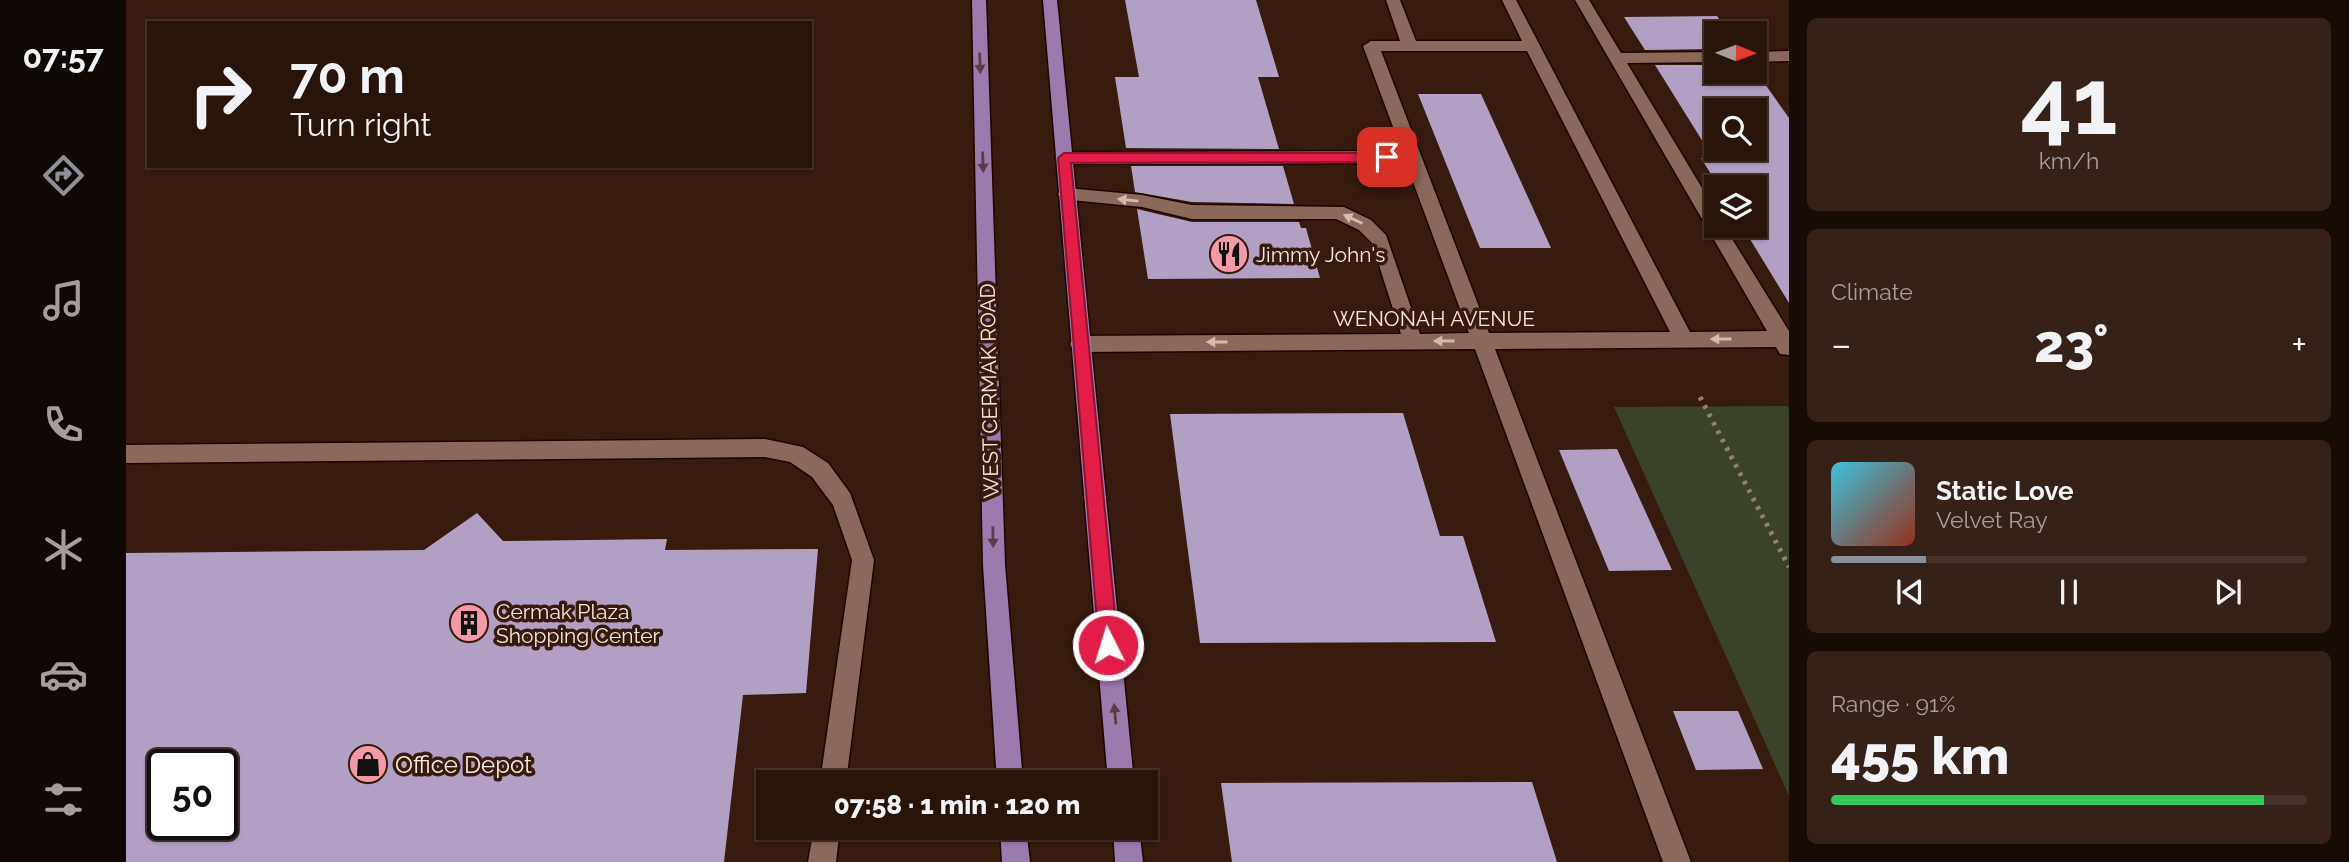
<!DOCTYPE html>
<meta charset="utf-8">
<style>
body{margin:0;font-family:Raleway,sans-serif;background:#352118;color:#f1f3f6;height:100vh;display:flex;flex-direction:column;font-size:26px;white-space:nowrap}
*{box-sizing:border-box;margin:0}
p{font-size:23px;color:#a59e9c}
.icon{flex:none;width:38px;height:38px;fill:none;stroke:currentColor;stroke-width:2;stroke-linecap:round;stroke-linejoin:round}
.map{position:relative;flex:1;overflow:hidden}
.sheet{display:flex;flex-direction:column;gap:18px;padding:18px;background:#170b06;width:560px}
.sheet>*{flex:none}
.guide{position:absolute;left:21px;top:21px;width:665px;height:147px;border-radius:0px;box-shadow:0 2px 5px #0004,0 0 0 2px #45332b;background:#29140a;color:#f1f3f6;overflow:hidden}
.needle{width:46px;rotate:91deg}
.controls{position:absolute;left:1578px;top:21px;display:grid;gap:14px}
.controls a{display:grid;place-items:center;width:63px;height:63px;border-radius:0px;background:#29140a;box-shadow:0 2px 5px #0004,0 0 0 2px #45332b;font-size:35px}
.speed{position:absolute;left:21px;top:749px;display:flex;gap:14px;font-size:35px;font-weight:700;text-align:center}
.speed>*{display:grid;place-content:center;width:91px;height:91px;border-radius:50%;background:#29140a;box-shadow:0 2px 5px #0004,0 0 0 2px #45332b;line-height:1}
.speed .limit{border:4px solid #111;border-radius:10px;background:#fff;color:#111}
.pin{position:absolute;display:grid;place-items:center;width:60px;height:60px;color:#fff;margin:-30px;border-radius:14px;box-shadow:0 4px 10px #0006}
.me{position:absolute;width:77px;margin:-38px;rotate:355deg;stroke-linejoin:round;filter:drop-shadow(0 0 5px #0008)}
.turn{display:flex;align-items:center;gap:24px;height:147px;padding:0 28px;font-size:32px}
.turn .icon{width:91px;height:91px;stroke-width:2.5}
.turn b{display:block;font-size:49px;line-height:60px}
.big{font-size:52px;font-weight:800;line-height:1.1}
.sheet .card{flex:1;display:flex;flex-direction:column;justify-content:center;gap:10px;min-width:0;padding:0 24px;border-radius:10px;background:#352118}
.sheet .dial{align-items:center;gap:0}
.dial b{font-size:91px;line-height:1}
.song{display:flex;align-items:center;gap:21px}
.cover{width:84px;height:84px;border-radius:10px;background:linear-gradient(135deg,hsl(190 70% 55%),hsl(10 70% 35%))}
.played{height:7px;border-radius:4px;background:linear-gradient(90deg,#8c9099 20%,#45332b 20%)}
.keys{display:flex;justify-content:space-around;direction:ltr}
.heat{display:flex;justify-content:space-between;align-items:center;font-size:38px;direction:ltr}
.charge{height:10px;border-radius:5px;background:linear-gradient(90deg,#34c759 91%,#45332b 0)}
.trip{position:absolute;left:630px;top:770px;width:402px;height:70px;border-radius:0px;background:#29140a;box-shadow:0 2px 5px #0004,0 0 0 2px #45332b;font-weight:800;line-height:70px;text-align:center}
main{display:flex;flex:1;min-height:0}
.tab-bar{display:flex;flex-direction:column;width:126px;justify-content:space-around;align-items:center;background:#100804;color:#a59e9c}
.tab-bar .icon{width:49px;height:49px}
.tab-bar .current{color:#8c9099}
.tab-bar b{font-size:32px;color:#f1f3f6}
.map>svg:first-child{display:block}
</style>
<main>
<nav class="tab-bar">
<b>07:57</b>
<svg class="icon current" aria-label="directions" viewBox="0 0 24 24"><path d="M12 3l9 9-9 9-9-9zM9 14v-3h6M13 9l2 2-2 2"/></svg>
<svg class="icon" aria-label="music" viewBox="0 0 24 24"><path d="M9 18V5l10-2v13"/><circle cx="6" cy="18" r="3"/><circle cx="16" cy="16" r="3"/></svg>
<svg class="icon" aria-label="phone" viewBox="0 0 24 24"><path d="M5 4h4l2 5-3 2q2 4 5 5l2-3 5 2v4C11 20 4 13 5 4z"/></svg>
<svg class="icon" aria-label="climate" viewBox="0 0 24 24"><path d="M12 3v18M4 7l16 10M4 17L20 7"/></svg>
<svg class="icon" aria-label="car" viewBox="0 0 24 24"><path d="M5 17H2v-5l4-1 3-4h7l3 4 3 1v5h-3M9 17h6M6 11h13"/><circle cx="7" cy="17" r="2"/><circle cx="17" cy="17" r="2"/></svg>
<svg class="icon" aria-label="filters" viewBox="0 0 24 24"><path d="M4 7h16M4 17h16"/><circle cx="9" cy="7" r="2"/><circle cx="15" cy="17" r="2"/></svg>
</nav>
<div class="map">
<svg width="1663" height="862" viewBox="0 0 1663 862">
<rect width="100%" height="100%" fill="#371b0e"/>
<path fill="#3a4229" d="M1661 406 1663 409V796L1488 407Z"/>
<g fill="#b2a0c4" fill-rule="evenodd">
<path d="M999 0H1130L1153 77H1132L1153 149 1000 148 989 77H1013Z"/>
<path d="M1591 16 1603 33H1591V49L1519 50 1498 17Z"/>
<path d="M1529 65H1591V72L1629 70 1663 118V303L1616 226H1629V187H1593L1575 158H1587ZM1591 110H1629V149H1591Z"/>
<path d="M1292 94H1355L1425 248H1354Z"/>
<path d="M1005 166H1157L1168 204 1066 202 1009 192Z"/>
<path d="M1011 209 1066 222H1173L1175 228H1180L1194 278 1022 279Z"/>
<path d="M1277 413 1314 536H1337L1370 642 1074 643 1044 414Z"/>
<path d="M1491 449 1546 570 1483 571 1433 450Z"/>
<path d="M351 513 377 541 541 539 539 550 692 549 680 693 617 695 598 862H0V553L298 550ZM37 765H96V824H37Z"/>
<path d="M1547 711H1612L1637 769 1570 770Z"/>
<path d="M1406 782 1431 862H1106L1095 783Z"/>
</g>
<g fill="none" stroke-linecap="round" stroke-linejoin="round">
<g stroke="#1d0500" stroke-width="3">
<g id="minor">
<path d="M1260 0H1274L1290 41H1396L1376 0H1390L1564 332 1641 331 1449 0H1463L1495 53 1591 52V62L1501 63 1591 213V226H1598L1663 331V355L1654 354 1650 347 1369 349 1565 862H1537L1349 349 954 352 947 350 944 344 947 338 954 336 1275 334 1246 243 1233 230 1210 219H1066L1016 207 935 199 932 194 935 189 941 188 1016 195 1066 205 1218 207 1245 220 1260 235 1294 334 1343 333 1280 163 938 164 929 158 938 152 1276 151 1237 46 1245 41H1274ZM1255 51H1401L1544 332 1363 333Z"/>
<path d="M1663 51V61L1629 62V52Z"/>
<path d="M639 439 677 447 702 463 724 493 748 560 720 782H694L726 560 707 505 686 477 664 462 639 457 0 463V445Z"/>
<path d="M688 828H714L710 862H682Z"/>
</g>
</g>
<g stroke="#1d0500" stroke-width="3">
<g id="major">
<path d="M846 0H860L879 565 897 782H871L857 565Z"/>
<path d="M917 0H931L1008 782H982Z"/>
<path d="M874 828H900L904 862H876Z"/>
<path d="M987 828H1013L1017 862H989Z"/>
</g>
</g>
<path stroke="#967e73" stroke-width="5" stroke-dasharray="3.5 6" stroke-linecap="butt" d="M1574 397 1663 567"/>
<use href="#minor" fill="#8a695a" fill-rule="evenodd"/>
<use href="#major" fill="#9b7bae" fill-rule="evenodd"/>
</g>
<defs><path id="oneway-solid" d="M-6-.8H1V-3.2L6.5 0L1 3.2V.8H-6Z" transform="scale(1.75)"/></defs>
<g fill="#5a3d46">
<use href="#oneway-solid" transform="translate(854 63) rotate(88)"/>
<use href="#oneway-solid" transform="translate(857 162) rotate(88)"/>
<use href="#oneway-solid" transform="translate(867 537) rotate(89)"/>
<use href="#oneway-solid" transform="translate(989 714) rotate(-95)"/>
</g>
<g fill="#d2baaf">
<use href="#oneway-solid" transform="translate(1002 200) rotate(-174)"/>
<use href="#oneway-solid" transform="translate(1227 219) rotate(-155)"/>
<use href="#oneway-solid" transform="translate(1595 339) rotate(180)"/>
<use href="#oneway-solid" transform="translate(1318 341) rotate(180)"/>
<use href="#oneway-solid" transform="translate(1091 342) rotate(180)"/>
</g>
<path fill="#e11d48" stroke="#92132f" stroke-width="2" d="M938 153H1261L1267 157 1261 162 945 163 992 645 989 652 982 654 976 652 973 645 932 158Z"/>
<defs>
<g id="restaurant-disc" transform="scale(2.0125)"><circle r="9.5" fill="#f49aa6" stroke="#371b0e"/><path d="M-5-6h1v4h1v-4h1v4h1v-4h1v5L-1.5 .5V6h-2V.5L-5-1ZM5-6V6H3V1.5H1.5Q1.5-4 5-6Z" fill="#111"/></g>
<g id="building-disc" transform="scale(2.0125)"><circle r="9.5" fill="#f49aa6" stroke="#371b0e"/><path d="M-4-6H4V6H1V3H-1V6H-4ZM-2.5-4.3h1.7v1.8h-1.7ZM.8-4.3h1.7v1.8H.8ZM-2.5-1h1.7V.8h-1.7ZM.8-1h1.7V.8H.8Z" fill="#111"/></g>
<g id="shop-disc" transform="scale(2.0125)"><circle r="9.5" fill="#f49aa6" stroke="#371b0e"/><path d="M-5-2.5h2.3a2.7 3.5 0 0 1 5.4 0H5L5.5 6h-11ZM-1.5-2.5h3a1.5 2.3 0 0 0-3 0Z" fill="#111"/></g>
</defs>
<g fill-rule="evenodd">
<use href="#restaurant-disc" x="1103" y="254"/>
<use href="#building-disc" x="343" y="623"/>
<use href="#shop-disc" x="242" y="764"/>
</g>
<g text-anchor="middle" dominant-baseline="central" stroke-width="7" stroke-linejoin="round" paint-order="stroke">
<g font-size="21" fill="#f9e5dd" stroke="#371b0e" text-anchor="start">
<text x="1130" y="254">Jimmy John's</text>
<text x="370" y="611">Cermak Plaza<tspan x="370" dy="24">Shopping Center</tspan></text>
</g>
<g font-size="21" fill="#f9e5dd" stroke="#371b0e">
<text x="1308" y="318">WENONAH AVENUE</text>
<text transform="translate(863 391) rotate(-91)">WEST CERMAK ROAD</text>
</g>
<g font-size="24" fill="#f9e5dd" stroke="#371b0e" text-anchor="start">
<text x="269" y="764">Office Depot</text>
</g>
</g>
</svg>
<div class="controls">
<a><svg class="needle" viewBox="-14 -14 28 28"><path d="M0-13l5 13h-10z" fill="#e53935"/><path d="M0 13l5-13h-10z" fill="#a59e9c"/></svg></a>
<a><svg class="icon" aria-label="search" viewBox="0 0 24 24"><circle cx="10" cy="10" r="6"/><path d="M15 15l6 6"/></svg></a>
<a><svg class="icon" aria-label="layers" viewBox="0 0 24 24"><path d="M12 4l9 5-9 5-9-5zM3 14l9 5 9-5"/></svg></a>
</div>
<div class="speed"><div class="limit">50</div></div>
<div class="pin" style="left:1261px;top:157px;background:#d93025"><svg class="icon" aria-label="arrive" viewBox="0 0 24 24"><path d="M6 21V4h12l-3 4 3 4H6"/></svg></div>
<svg class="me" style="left:982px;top:645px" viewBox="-20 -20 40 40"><circle r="17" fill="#e11d48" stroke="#fff" stroke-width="3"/><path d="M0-11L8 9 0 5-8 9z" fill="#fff"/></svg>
<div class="trip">07:58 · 1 min · 120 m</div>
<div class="guide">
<div class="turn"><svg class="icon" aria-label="right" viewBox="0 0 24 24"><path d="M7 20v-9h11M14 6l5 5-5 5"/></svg><div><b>70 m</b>Turn right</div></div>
</div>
</div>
<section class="sheet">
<div class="card dial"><b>41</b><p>km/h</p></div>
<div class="card"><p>Climate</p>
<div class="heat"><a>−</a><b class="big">23°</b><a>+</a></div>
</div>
<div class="card">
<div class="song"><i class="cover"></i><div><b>Static Love</b><p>Velvet Ray</p></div></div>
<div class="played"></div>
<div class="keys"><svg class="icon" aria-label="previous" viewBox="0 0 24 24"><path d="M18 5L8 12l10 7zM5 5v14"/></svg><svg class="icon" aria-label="pause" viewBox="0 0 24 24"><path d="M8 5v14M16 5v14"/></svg><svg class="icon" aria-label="next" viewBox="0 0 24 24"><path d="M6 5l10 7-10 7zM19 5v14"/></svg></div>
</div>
<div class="card"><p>Range · 91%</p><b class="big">455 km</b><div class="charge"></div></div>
</section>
</main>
